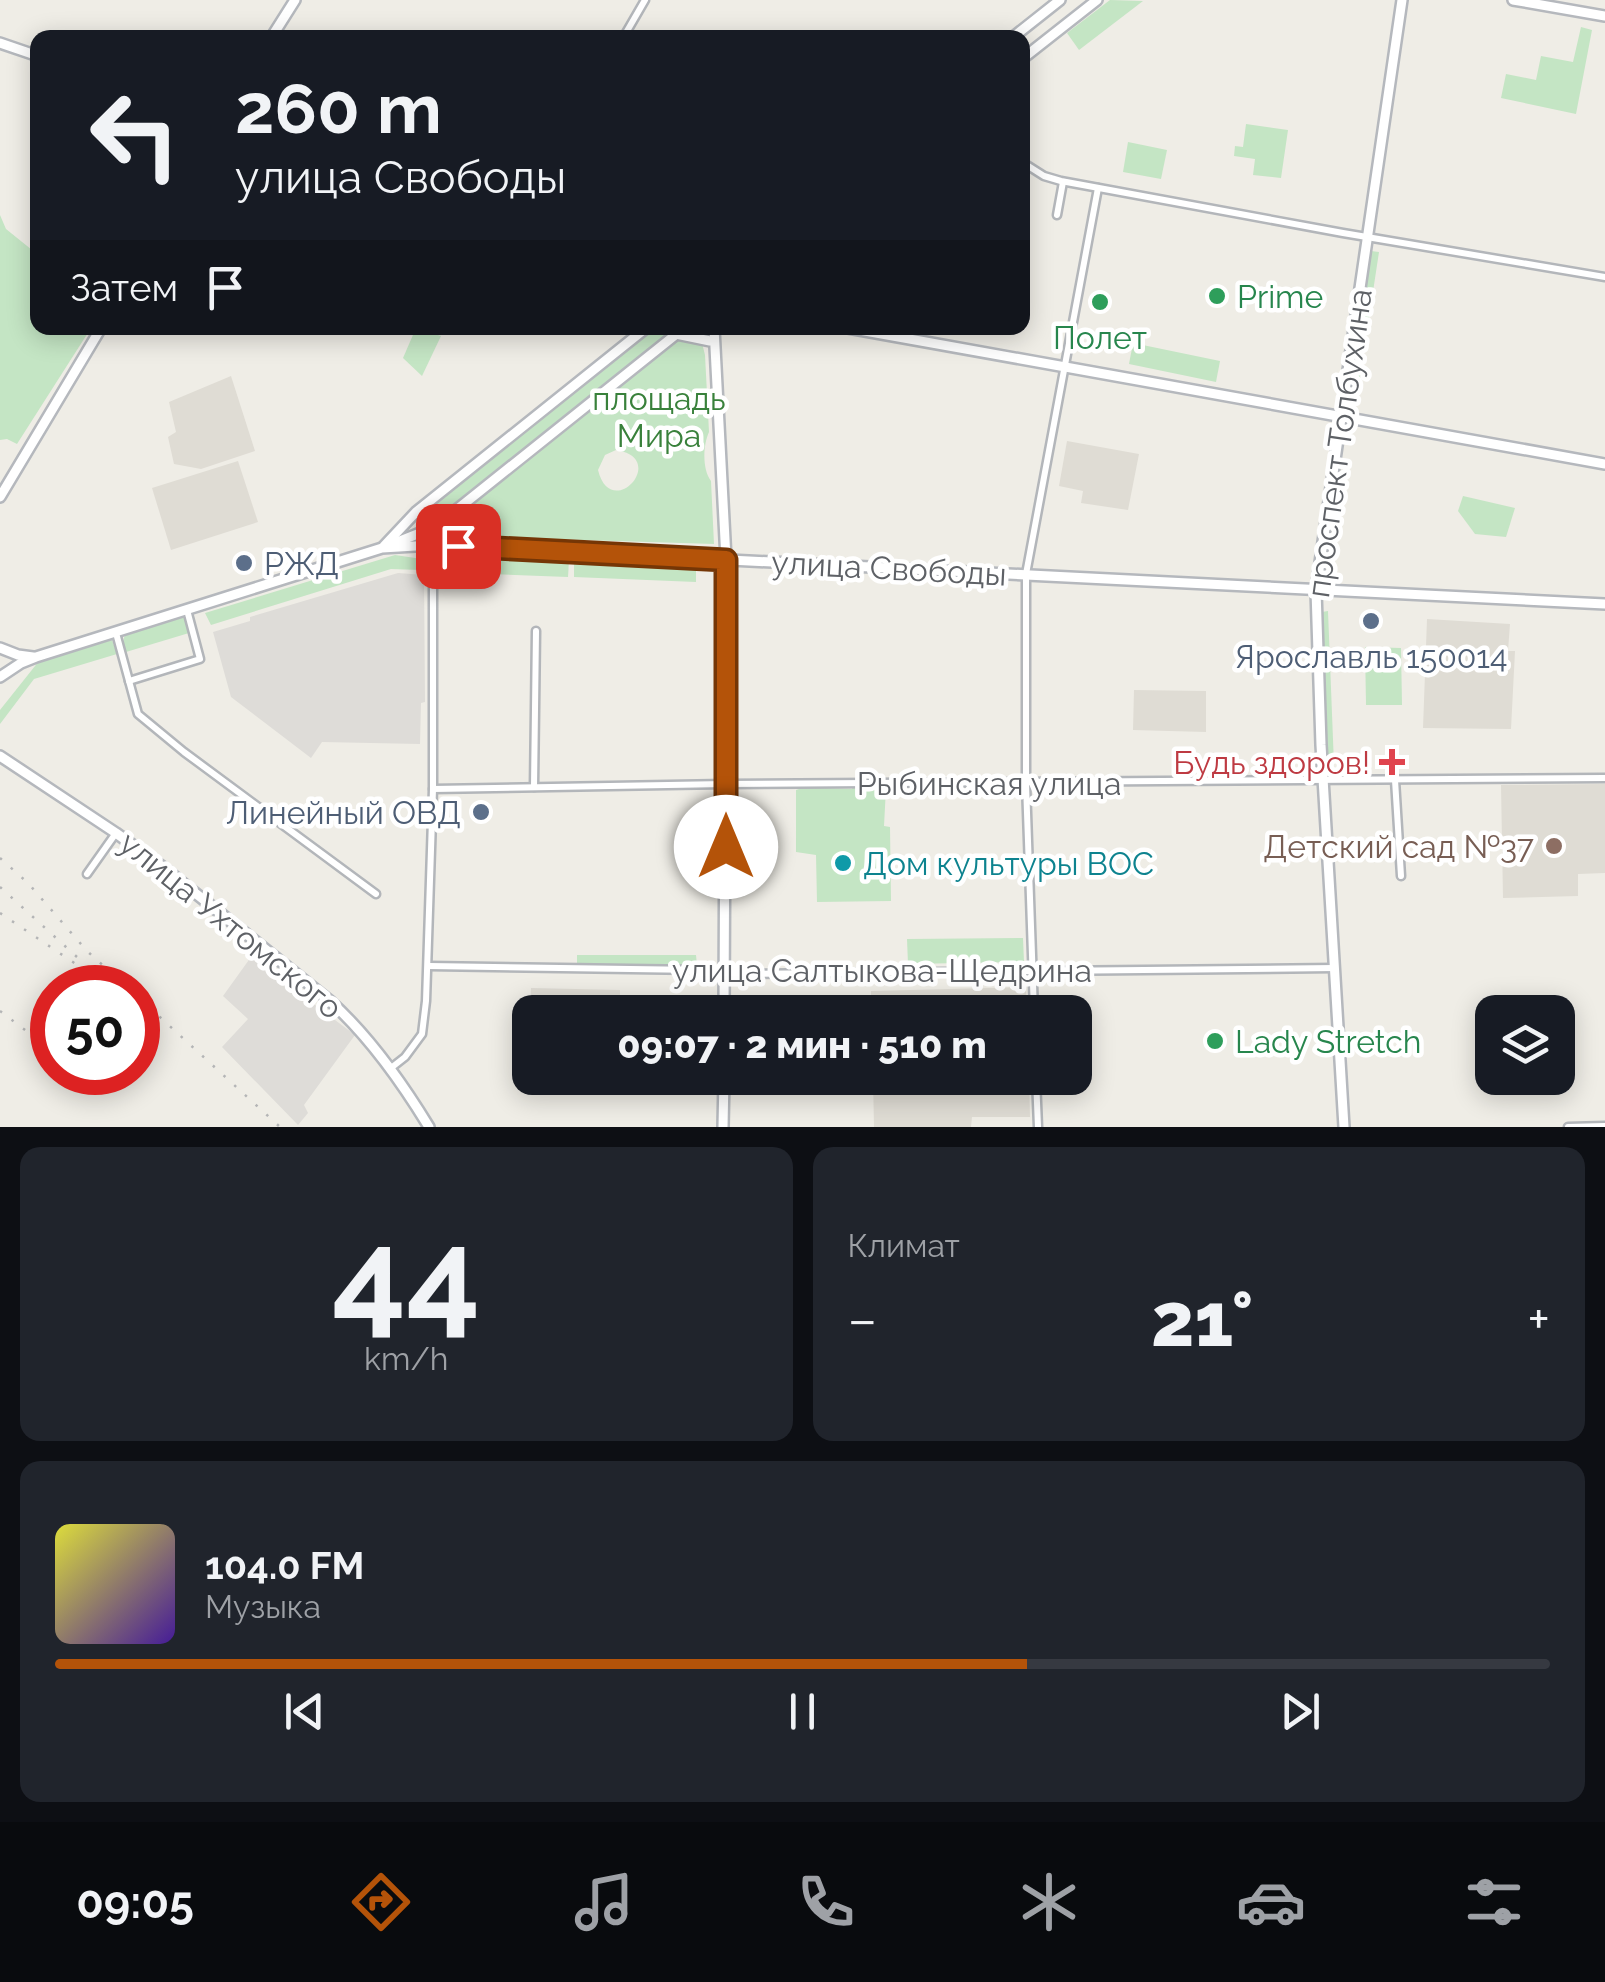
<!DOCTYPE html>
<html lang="ru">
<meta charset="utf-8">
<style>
body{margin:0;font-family:Raleway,sans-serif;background:#20242c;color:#f1f3f6;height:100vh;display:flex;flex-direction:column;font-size:38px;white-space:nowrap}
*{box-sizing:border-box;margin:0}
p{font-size:32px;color:#9ea1a6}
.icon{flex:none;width:55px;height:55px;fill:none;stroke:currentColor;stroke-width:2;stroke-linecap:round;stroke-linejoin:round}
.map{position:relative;height:1127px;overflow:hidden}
.drawer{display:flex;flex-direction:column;gap:20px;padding:20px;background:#0d0f14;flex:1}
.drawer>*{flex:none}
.banner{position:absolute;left:30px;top:30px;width:1000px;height:305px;border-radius:20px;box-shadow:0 5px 25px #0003;background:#171b24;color:#f1f3f6;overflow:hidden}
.buttons{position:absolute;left:1475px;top:995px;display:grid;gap:20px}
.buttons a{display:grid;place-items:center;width:100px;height:100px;border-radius:20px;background:#171b24;box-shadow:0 5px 25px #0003;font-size:50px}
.speed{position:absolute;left:30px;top:965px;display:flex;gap:20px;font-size:50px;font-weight:700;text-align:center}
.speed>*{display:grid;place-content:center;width:130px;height:130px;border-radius:50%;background:#171b24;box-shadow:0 5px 25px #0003;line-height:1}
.speed .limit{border:15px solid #d22;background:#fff;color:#111}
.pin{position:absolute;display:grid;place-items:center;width:85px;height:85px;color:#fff;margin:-42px;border-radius:20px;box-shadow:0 5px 15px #0006}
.me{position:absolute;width:110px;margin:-55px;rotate:0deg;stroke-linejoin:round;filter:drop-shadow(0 0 8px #0008)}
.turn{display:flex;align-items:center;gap:35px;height:210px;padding:0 40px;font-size:45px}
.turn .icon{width:130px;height:130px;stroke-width:2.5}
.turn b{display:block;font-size:70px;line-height:85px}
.then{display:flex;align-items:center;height:95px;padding:0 40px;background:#0003;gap:20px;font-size:38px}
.big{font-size:75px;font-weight:800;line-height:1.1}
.drawer .tile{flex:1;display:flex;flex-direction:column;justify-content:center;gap:15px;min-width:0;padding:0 35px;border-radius:20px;background:#20242c}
.drawer .dial{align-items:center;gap:0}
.dial b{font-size:130px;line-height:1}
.song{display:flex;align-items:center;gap:30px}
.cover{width:120px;height:120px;border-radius:15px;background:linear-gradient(135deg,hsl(60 70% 55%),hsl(260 70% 35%))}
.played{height:10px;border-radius:5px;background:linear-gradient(90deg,#b45309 65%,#363941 65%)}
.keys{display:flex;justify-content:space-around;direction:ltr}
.heat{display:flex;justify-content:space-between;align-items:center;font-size:55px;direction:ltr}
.drawer .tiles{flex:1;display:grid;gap:20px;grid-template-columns:1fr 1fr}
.tile:last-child{grid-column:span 2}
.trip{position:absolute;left:512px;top:995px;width:580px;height:100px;border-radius:20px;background:#171b24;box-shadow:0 5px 25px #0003;font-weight:800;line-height:100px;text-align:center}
.tabs{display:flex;height:160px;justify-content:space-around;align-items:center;background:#090b0e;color:#9ea1a6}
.tabs .icon{width:70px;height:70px}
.tabs .on{color:#b45309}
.tabs b{font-size:45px;color:#f1f3f6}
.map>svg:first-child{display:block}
</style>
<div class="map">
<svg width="1605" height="1127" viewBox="0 0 1605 1127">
<rect width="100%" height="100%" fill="#efede6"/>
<g fill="#dedcd8">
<path d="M398 573 424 575 425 702 421 703 420 744 322 742 311 758 231 697 213 632 250 621V617Z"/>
<path d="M251 957 355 1035 304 1105 308 1113 298 1125 222 1047 248 1019 223 996Z"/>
</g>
<g fill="#dfdcd4">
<path d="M231 376 255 451 201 469 174 464 168 437 176 432 169 402Z"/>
<path d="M1067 441 1139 454 1128 510 1081 503 1083 491 1059 486Z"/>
<path d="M238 461 258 522 171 550 152 488Z"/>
<path d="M1427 619 1510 624 1508 651H1515L1511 729 1423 728Z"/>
<path d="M1134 690 1206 691V732L1133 730Z"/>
<path d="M1605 784V873L1578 874V896L1503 898 1501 785Z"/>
<path d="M1026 987 1027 1012H871V991Z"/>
<path d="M531 988 620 990V1012H530Z"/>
<path d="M873 1078H1029L1030 1117H972L971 1127H874Z"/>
</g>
<g fill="#c4e5c4" fill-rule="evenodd">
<path d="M1110 0 1143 1 1079 50 1067 33Z"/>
<path d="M1581 27 1592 30 1576 114 1501 98 1506 74 1536 80 1541 56 1573 62Z"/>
<path d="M1246 124 1288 130 1281 178 1253 175 1255 159 1234 156 1235 146 1243 147Z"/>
<path d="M1128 142 1167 150 1161 179 1123 172Z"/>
<path d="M0 215 6 229 37 254 38 328H91L17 444 7 439 0 440Z"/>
<path d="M1371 251 1379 252 1356 404 1348 402Z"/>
<path d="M416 328 441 336 422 376 403 358Z"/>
<path d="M653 328H667L671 333 435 521 426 519 424 512 429 506Z"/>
<path d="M682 338 702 343 705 355 709 432C703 445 702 469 711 481L714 544 482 537C466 534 459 526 464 510L674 341ZM616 450C670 458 611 523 598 470L605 455Z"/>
<path d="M1133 343 1220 361 1216 382 1129 364Z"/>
<path d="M1463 496 1515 508 1506 537 1475 534 1458 511Z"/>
<path d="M395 555 422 559 421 570 391 569 211 625 205 613Z"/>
<path d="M440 555 569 560 568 577 440 572Z"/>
<path d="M574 557 696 563V582L574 577Z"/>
<path d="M1328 611 1334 765 1327 764 1322 612Z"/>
<path d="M185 617 189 633 126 652 123 642 125 634Z"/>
<path d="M112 640 117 654 34 679 0 724V710L39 661Z"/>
<path d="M1365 647 1401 648 1402 705H1366Z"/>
<path d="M853 786 886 788 884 826 890 827 891 901 817 902 816 855 796 852V790L799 789 798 787 852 789Z"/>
<path d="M1023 938 1024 962 908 964 907 939Z"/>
<path d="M577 955H696L697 965H577Z"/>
</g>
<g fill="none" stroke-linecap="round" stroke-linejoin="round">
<g stroke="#b3b6ba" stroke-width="11">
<g id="street">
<path d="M623 38 645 0"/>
<path d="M1022 162 1044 176 1061 181 1343 233 1605 277"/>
<path d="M1057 215 1063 182"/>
<path d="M116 633 138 714 184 752 376 894"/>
<path d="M129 681 200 659 187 610"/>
<path d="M1395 780 1401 876"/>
<path d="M534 787 536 631"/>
<path d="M433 789 726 784 1605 778"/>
<path d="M87 874 116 833"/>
<path d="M429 966 700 970 737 974 1335 968"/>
<path d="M1034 1012 1026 784V574L1098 188"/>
<path d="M391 1068 405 1057 422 1034 426 1001 433 789V553L430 529 417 512"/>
<path d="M1036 1078 1038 1127"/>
<path d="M1568 1127 1605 1126"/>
</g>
</g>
<g stroke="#b5b8bd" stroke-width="14">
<g id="secondary">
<path d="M1513 0 1605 16"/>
<path d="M271 38 295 0"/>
<path d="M1012 38 1060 0"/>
<path d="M0 43 38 56"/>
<path d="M1022 59 1097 0"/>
<path d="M714 328 726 559 724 1012"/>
<path d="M848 328 1605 464"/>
<path d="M676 334 710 341"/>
<path d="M0 497 101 328"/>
<path d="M455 511C450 526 458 537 472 544"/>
<path d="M390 545 430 529 455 511 684 328"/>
<path d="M384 546 416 512 646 328"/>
<path d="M0 648 18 655 33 657"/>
<path d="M0 677 21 663 36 657 382 548 432 545 1605 604"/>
<path d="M0 756 116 833 164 868 330 1001C370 1037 401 1081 429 1127"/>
<path d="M723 1127 724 1078"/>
<path d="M1344 1127 1321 745 1316 590 1402 0"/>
</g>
</g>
<use href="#street" stroke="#fff" stroke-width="6"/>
<use href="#secondary" stroke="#fff" stroke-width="9"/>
<g stroke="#b4b5b6" stroke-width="2.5" stroke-dasharray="2.5 12" stroke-linecap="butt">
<path d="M0 858 28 883 87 951 128 988"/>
<path d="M0 887 77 957"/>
<path d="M0 913 110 987"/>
<path d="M138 997 280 1127"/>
<path d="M0 1011 46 1046"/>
</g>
</g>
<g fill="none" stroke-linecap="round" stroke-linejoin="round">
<g stroke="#753606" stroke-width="25">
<path id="route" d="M458 546 726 560V847"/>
</g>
<use href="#route" stroke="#b45309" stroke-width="18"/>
</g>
<g fill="#2e9e5b" stroke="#fff" stroke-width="4">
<circle cx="1217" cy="296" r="10"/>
<circle cx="1100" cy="302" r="10"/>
<circle cx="1215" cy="1041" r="10"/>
</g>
<g fill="#5c6f8a" stroke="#fff" stroke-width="4">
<circle cx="244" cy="563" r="10"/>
<circle cx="1371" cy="621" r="10"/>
<circle cx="481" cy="812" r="10"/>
</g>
<path fill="#e0444e" stroke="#fff" stroke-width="4" d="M1387 747h10v10h10v10h-10v10h-10v-10h-10v-10h10z"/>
<circle fill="#8d6e63" stroke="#fff" stroke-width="4" cx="1554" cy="846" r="10"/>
<circle fill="#0f9aa8" stroke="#fff" stroke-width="4" cx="843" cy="863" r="10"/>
<g text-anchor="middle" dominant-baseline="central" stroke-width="9" stroke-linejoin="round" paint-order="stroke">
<g font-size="32" fill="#27864d" stroke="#fff" text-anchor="start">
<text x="1237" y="296">Prime</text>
<text x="1100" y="337" text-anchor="middle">Полет</text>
<text x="1235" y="1041">Lady Stretch</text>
</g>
<g font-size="32" fill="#39813b" stroke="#fff">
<text x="659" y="398">площадь<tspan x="659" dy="37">Мира</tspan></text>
</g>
<g font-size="32" fill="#5e6166" stroke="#fff">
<text transform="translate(1339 443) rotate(-82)">проспект Толбухина</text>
<text transform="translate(889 568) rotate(3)">улица Свободы</text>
<text x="989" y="783">Рыбинская улица</text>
<text transform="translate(231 925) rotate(39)">улица Ухтомского</text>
<text x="882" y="970">улица Салтыкова-Щедрина</text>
</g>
<g font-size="32" fill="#4e5e75" stroke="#fff" text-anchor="start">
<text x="264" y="563">РЖД</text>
<text x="1371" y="656" text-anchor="middle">Ярославль 150014</text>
<text x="461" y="812" text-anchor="end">Линейный ОВД</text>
</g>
<g font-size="32" fill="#be3a42" stroke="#fff" text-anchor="end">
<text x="1370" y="762">Будь здоров!</text>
</g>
<g font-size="32" fill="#785e54" stroke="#fff" text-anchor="end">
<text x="1534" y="846">Детский сад №37</text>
</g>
<g font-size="32" fill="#0d838f" stroke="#fff" text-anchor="start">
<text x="863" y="863">Дом культуры ВОС</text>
</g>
</g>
</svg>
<div class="buttons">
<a><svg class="icon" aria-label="layers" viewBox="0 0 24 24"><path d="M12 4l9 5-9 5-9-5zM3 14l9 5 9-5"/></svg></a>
</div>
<div class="speed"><div class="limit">50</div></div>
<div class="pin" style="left:458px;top:546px;background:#d93025"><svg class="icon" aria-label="arrive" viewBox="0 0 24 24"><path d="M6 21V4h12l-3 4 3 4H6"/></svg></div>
<svg class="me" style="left:726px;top:847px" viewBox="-20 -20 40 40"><circle r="19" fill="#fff"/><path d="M0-13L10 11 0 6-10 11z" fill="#b45309"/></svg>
<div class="trip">09:07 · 2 мин · 510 m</div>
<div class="banner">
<div class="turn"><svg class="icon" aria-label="left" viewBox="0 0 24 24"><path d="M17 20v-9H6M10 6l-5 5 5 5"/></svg><div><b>260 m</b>улица Свободы</div></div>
<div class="then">Затем<svg class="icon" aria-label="arrive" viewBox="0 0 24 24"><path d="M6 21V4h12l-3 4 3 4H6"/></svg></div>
</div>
</div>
<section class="drawer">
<div class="tiles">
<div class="tile dial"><b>44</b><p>km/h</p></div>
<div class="tile"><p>Климат</p>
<div class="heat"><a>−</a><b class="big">21°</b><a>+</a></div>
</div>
<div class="tile">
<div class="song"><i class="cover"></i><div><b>104.0 FM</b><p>Музыка</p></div></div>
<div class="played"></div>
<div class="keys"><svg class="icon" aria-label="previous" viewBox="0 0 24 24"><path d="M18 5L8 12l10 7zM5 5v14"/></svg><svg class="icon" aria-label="pause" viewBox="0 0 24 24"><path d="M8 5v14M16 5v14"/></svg><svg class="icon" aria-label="next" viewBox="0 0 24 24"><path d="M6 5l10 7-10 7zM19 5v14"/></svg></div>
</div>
</div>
</section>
<nav class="tabs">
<b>09:05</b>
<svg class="icon on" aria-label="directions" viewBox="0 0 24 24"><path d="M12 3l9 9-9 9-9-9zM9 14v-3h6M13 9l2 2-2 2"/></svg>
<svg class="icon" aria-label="music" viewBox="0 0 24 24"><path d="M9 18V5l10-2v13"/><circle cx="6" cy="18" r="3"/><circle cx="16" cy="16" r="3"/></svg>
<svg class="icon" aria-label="phone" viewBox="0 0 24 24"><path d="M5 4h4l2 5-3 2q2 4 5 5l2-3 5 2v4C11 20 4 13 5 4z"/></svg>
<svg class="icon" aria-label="climate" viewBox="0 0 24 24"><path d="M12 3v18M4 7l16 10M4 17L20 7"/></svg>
<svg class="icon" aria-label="car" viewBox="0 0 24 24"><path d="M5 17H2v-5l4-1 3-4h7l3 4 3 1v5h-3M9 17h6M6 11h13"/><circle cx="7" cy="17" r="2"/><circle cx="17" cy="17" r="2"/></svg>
<svg class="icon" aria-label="filters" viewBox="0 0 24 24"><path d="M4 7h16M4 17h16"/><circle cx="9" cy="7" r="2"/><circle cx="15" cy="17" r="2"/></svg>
</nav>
